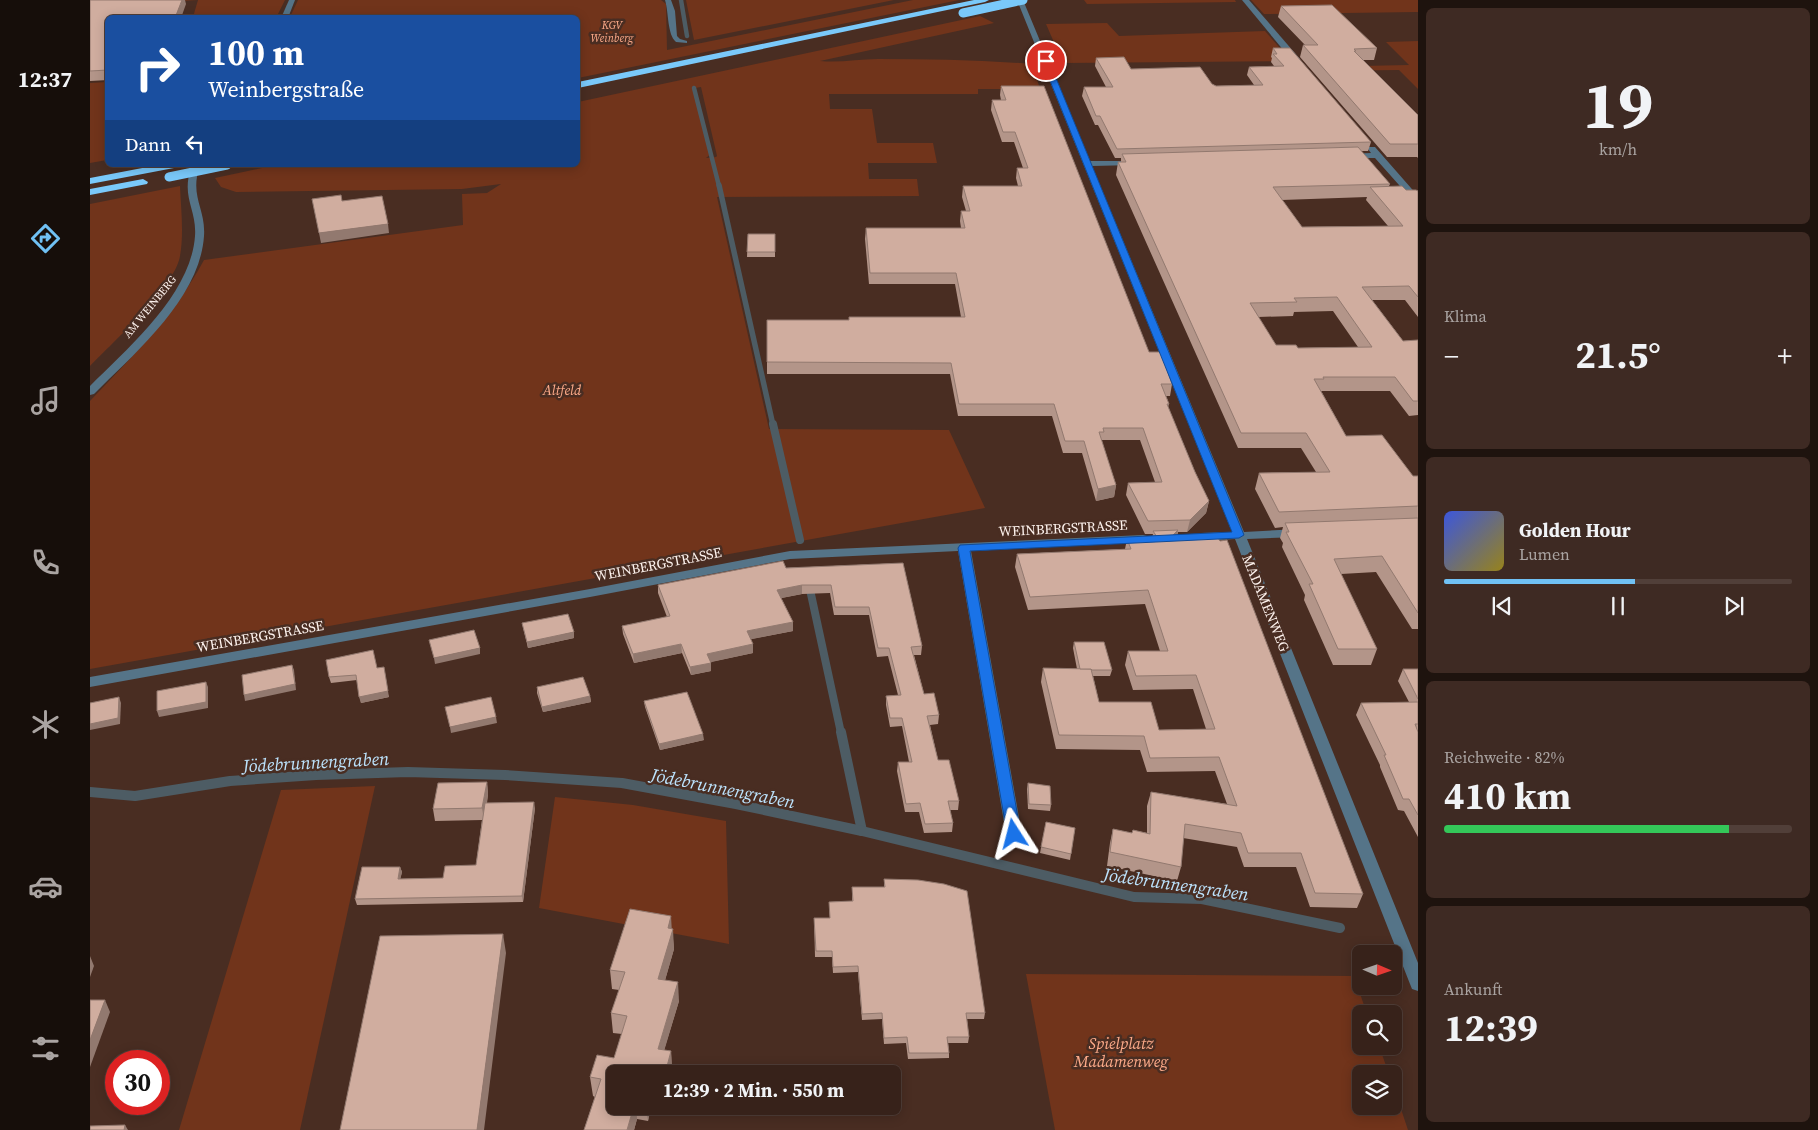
<!DOCTYPE html>
<html lang="de">
<meta charset="utf-8">
<style>
body{margin:0;font-family:"Source Serif 4",serif;background:#3e2a23;color:#f1f3f6;height:100vh;display:flex;flex-direction:column;font-size:19px;white-space:nowrap}
*{box-sizing:border-box;margin:0}
p{font-size:16px;color:#aaa4a2}
.icon{flex:none;width:28px;height:28px;fill:none;stroke:currentColor;stroke-width:2;stroke-linecap:round;stroke-linejoin:round}
.map{position:relative;flex:1;overflow:hidden}
.drawer{display:flex;flex-direction:column;gap:8px;padding:8px;background:#1e130e;width:400px}
.drawer>*{flex:none}
.hud{position:absolute;left:15px;top:15px;width:475px;height:152px;border-radius:8px;box-shadow:0 2px 12px #0003,0 0 0 1px #513f39;background:#1a4fa0;color:#fff;overflow:hidden}
.needle{width:32px;rotate:92deg}
.controls{position:absolute;left:1262px;top:945px;display:grid;gap:10px}
.controls a{display:grid;place-items:center;width:50px;height:50px;border-radius:8px;background:#37221a;box-shadow:0 2px 12px #0003,0 0 0 1px #513f39;font-size:25px}
.speed{position:absolute;left:15px;top:1050px;display:flex;gap:10px;font-size:25px;font-weight:700;text-align:center}
.speed>*{display:grid;place-content:center;width:65px;height:65px;border-radius:50%;background:#37221a;box-shadow:0 2px 12px #0003,0 0 0 1px #513f39;line-height:1}
.speed .limit{border:8px solid #d22;background:#fff;color:#111}
.pin{position:absolute;display:grid;place-items:center;width:42px;height:42px;color:#fff;margin:-21px;border:2px solid #fff;border-radius:50%;box-shadow:0 1px 5px #0007}
.me{position:absolute;width:55px;margin:-28px;rotate:351deg;stroke-linejoin:round;filter:drop-shadow(0 0 4px #0008)}
.turn{display:flex;align-items:center;gap:18px;height:105px;padding:0 20px;font-size:22px}
.turn .icon{width:65px;height:65px;stroke-width:2.5}
.turn b{display:block;font-size:35px;line-height:42px}
.then{display:flex;align-items:center;height:48px;padding:0 20px;background:#0003;gap:10px;font-size:19px}
.big{font-size:38px;font-weight:700;line-height:1.1}
.drawer .tile{flex:1;display:flex;flex-direction:column;justify-content:center;gap:8px;min-width:0;padding:0 18px;border-radius:8px;background:#3e2a23}
.drawer .dial{align-items:center;gap:0}
.dial b{font-size:65px;line-height:1}
.song{display:flex;align-items:center;gap:15px}
.cover{width:60px;height:60px;border-radius:8px;background:linear-gradient(135deg,hsl(230 70% 55%),hsl(50 70% 35%))}
.played{height:5px;border-radius:2px;background:linear-gradient(90deg,#70c1f4 55%,#513f39 55%)}
.keys{display:flex;justify-content:space-around;direction:ltr}
.heat{display:flex;justify-content:space-between;align-items:center;font-size:28px;direction:ltr}
.charge{height:8px;border-radius:4px;background:linear-gradient(90deg,#34c759 82%,#513f39 0)}
.trip{position:absolute;left:516px;top:1065px;width:295px;height:50px;border-radius:8px;background:#37221a;box-shadow:0 2px 12px #0003,0 0 0 1px #513f39;font-weight:700;line-height:50px;text-align:center}
main{display:flex;flex:1;min-height:0}
.tabs{display:flex;flex-direction:column;width:90px;justify-content:space-around;align-items:center;background:#160e0a;color:#aaa4a2}
.tabs .icon{width:35px;height:35px}
.tabs .current{color:#70c1f4}
.tabs b{font-size:22px;color:#f1f3f6}
.map>svg:first-child{display:block}
</style>
<main>
<nav class="tabs">
<b>12:37</b>
<svg class="icon current" aria-label="directions" viewBox="0 0 24 24"><path d="M12 3l9 9-9 9-9-9zM9 14v-3h6M13 9l2 2-2 2"/></svg>
<svg class="icon" aria-label="music" viewBox="0 0 24 24"><path d="M9 18V5l10-2v13"/><circle cx="6" cy="18" r="3"/><circle cx="16" cy="16" r="3"/></svg>
<svg class="icon" aria-label="phone" viewBox="0 0 24 24"><path d="M5 4h4l2 5-3 2q2 4 5 5l2-3 5 2v4C11 20 4 13 5 4z"/></svg>
<svg class="icon" aria-label="climate" viewBox="0 0 24 24"><path d="M12 3v18M4 7l16 10M4 17L20 7"/></svg>
<svg class="icon" aria-label="car" viewBox="0 0 24 24"><path d="M5 17H2v-5l4-1 3-4h7l3 4 3 1v5h-3M9 17h6M6 11h13"/><circle cx="7" cy="17" r="2"/><circle cx="17" cy="17" r="2"/></svg>
<svg class="icon" aria-label="filters" viewBox="0 0 24 24"><path d="M4 7h16M4 17h16"/><circle cx="9" cy="7" r="2"/><circle cx="15" cy="17" r="2"/></svg>
</nav>
<div class="map">
<svg width="1328" height="1130" viewBox="0 0 1328 1130">
<rect width="100%" height="100%" fill="#492d22"/>
<g fill="#71341b" fill-rule="evenodd">
<path d="M0 0H195L186 18 103 17 108 0 0 6Z"/>
<path d="M208 0H571L576 4 577 50 823 0H869L488 78V18L200 17Z"/>
<path d="M596 0H804L604 40Z"/>
<path d="M994 0H1145L1146 2 997 4Z"/>
<path d="M1161 0H1328V12L1174 14Z"/>
<path d="M890 16 904 23 730 61C750 63 768 59 788 59 839 59 890 60 942 64L950 89H888V94H739L740 109H782L787 143H843L847 163H778L779 179H827L829 196 627 197 679 429 859 430 895 508 0 669V401C42 357 85 314 114 260L373 225 372 194 397 193 411 184 372 189 146 192 131 187 125 178 186 165H488V102ZM611 87 627 156 626 157 616 158 622 153 605 88Z"/>
<path d="M1017 23 1029 36 1175 31 1201 61 973 63 956 24Z"/>
<path d="M1328 41V89L1309 70 1224 71 1221 67 1319 65 1296 42Z"/>
<path d="M17 82V160L0 163V83Z"/>
<path d="M90 186C91 209 94 233 90 256 85 287 23 342 0 366V204Z"/>
<path d="M285 786 210 1130H89L191 790Z"/>
<path d="M465 797 543 805 636 821 639 944 449 908Z"/>
<path d="M936 974 1264 976 1277 1014H1271V1046H1289L1299 1074H1271V1106H1304V1088L1318 1130H965Z"/>
</g>
<g fill="none" stroke-linecap="round" stroke-linejoin="round">
<g stroke="#4d5c64" stroke-width="4.5">
<path d="M591 0 597 36"/>
<path d="M604 88 629 186"/>
</g>
<path stroke="#4d5c64" stroke-width="5.5" d="M629 185 683 425"/>
<g stroke="#4d5c64" stroke-width="8">
<path d="M683 424 710 540"/>
<path d="M719 585 751 733"/>
</g>
<g stroke="#4d5c64" stroke-width="10">
<path d="M751 732 772 831"/>
<path d="M0 792 45 796 140 781 226 775 318 772 415 775 532 783 646 804 772 831 1044 897 1112 899 1250 928"/>
</g>
<g fill="#557488" fill-rule="evenodd">
<path d="M199 0H205L198 18H191Z"/>
<path d="M575 0H581L585 11 587 36 590 39 597 41V43L586 42C577 34 579 13 575 0Z"/>
<path d="M927 0H933L1000 161H1045L1049 163 1045 165 1002 166 1154 532 1208 529 1214 533 1208 537 1157 539 1328 963V991L1322 989 1320 984 1145 539 1111 541 1105 537 1111 533 1142 532Z"/>
<path d="M1152 0H1159L1210 59V63H1204Z"/>
<path d="M1279 147H1285L1328 196V204L1325 203 1285 158H1259L1255 156 1259 154 1281 153 1278 149Z"/>
<path d="M102 165H110C99 197 116 208 114 236 110 298 45 353 4 394L0 395V386C39 347 101 294 105 236 107 208 90 197 102 165Z"/>
<path d="M1053 535 1057 536 1059 539 1057 542 881 551 932 834 929 838 924 840 919 838 916 834 868 551 700 559 500 597 0 687V677L500 589 700 551Z"/>
</g>
<g fill="#7ac9fa" fill-rule="evenodd">
<path d="M884 0H899L895 2 488 88V82Z"/>
<path d="M68 165H89L84 168 0 184V178Z"/>
<path d="M53 179 58 182 57 184 0 195V189Z"/>
</g>
<g stroke="#7ac9fa" stroke-width="9">
<path d="M873 13 933 0"/>
<path d="M79 177 137 165"/>
</g>
</g>
<g fill="#b39589" fill-rule="evenodd">
<path d="M0 0 96 4 18 18V80L0 81Z"/>
<path d="M1191 6 1287 48 1284 60H1273L1328 115V158L1327 157H1297L1210 57 1213 45H1215L1188 17Z"/>
<path d="M1183 48 1281 142 1278 151H1271L1300 184 1299 186 1316 190 1328 191V317L1315 300H1282L1313 341 1328 340V415L1319 416 1300 391H1231L1256 436 1323 476H1328V629H1322L1286 572 1251 574 1287 649 1281 665H1243L1214 600 1215 595 1192 547 1193 543 1190 538 1193 527 1185 528 1165 489 1169 473 1226 472 1211 448H1148L1026 175 1028 162H1031V158H1025L1008 125H1005L992 96 994 87H1016L1005 66 1006 58 1041 69 1122 84 1126 86 1164 85 1157 75 1159 67 1184 66 1181 62 1182 58 1181 57ZM1277 197 1276 200 1298 226 1212 227 1192 200ZM1243 311 1268 347 1208 348 1186 345 1168 317 1203 316 1204 312Z"/>
<path d="M911 86 1059 352 1082 384 1080 396H1076L1079 404 1078 407 1105 472 1119 501 1116 513 1097 532H1088L1087 537 1273 894 1267 908 1220 907 1206 867H1154L1147 847 1093 838 1091 867 1087 881 1017 866 1020 843 1023 829 1042 833 1043 830 1057 833V806L1061 792 1137 804 1125 771 1057 772 1050 750 966 749 951 682 953 668 987 669 983 648 984 642 1022 670 1020 676H1003L1009 702 1069 730 1116 729 1103 689 1043 690 1035 665 1038 651H1070L1055 604 938 610 925 567 927 554 1035 549 1037 539 1062 538 1063 534H1055L1036 495 1038 483 1065 482 1050 440H1012V442L1026 485 1024 497 1006 501 992 453H973L962 416H868L860 374H677V320H759L871 317 865 284H779L775 239 776 228H871L870 221 871 211H876L872 197 873 186H928L926 178 927 168H933L924 142H912L901 110 902 100H911L910 95Z"/>
<path d="M658 234H685V257H657Z"/>
<path d="M813 563 832 646 831 655H824L834 694 849 715 848 724 840 725 848 760 869 801 868 810H860L863 823 862 832 834 833 829 812H815L807 771 808 762H819L812 726 800 727 796 705V696L808 695 798 656 787 657 779 615H744L740 593 712 594 691 598 703 622V631L661 639 663 653 620 662 621 671 601 675 592 653 544 663 533 634 532 626 577 617 568 593V585L696 568Z"/>
<path d="M432 623 484 638 438 648Z"/>
<path d="M287 668 299 697 271 703 267 680 241 683 239 677Z"/>
<path d="M1313 669H1328V837L1314 811 1308 810 1290 767V765L1266 715 1271 703 1319 702 1308 681Z"/>
<path d="M447 687 500 696 501 702 453 712 447 693Z"/>
<path d="M554 701 614 740 570 750 555 707Z"/>
<path d="M397 782 398 794 397 803 445 808 433 902 267 905 265 899 310 867 312 872 310 879 353 878 386 865 392 820 345 821 343 809Z"/>
<path d="M938 783 961 805 960 811 938 809 937 789Z"/>
<path d="M956 822 985 828 980 860 950 853Z"/>
<path d="M794 879 895 1013 894 1019H877L879 1037 878 1043H858L859 1053V1058L818 1059 816 1043 794 1044 792 1019 772 1020 768 972 743 973 742 957H725L724 918H740L739 902 762 901V887H794Z"/>
<path d="M582 929 584 949 575 980 589 1001 574 1050 581 1051 582 1071 525 1106H572L570 1114 560 1112 558 1121 547 1119 544 1130H494L505 1097 503 1096 500 1077 524 1058 532 1034 523 1033 521 1013 529 990 522 989 520 970Z"/>
</g>
<g fill="#92796f">
<path d="M92 0H95L96 4 91 18H85Z"/>
<path d="M298 224 299 233 231 243 229 233Z"/>
<path d="M1026 485 1024 497 1006 501 1008 489Z"/>
<path d="M1119 501 1116 513 1097 532 1100 520Z"/>
<path d="M1088 530 1085 544 1081 537Z"/>
<path d="M712 585V594L687 599V590Z"/>
<path d="M703 622V631L657 640V631Z"/>
<path d="M484 632V638L438 648 437 642Z"/>
<path d="M591 644 592 653 544 663 543 654Z"/>
<path d="M663 644V653L617 663V654Z"/>
<path d="M390 648V654L345 664 344 658Z"/>
<path d="M621 663V671L601 675 600 667Z"/>
<path d="M202 665 204 670 206 690 155 701 154 695Z"/>
<path d="M295 673 299 697 271 703 269 697Z"/>
<path d="M116 682 118 687V708L69 717 67 711Z"/>
<path d="M500 696 501 702 453 712 452 707Z"/>
<path d="M29 697 31 703 30 724 0 730V724Z"/>
<path d="M406 717 407 723 361 733 360 727Z"/>
<path d="M613 734 614 740 570 750 569 744Z"/>
<path d="M397 782 398 794 394 820 392 808Z"/>
<path d="M444 802 445 808 433 902 432 896Z"/>
<path d="M310 867 312 872 309 885 308 879Z"/>
<path d="M581 916 582 933 583 929 584 949 570 998 568 979 578 928Z"/>
<path d="M413 934 416 953 394 1130H387Z"/>
<path d="M0 956 4 966 0 977Z"/>
<path d="M588 982 589 1001 569 1068 568 1049Z"/>
<path d="M15 1000 20 1012 0 1067V1040Z"/>
<path d="M581 1051 582 1071 581 1074H575Z"/>
<path d="M544 1106H546L547 1119 544 1130H537Z"/>
<path d="M556 1106H560V1112L558 1121Z"/>
<path d="M570 1106H572L570 1114Z"/>
<path d="M35 1125 38 1130H34Z"/>
</g>
<g fill="#d0ad9f" stroke="#92796f" fill-rule="evenodd">
<path d="M0 0H92L85 18H18V70L0 71Z"/>
<path d="M1242 5 1287 48 1264 49 1266 51H1264L1328 115V144H1300L1213 45H1228L1191 6Z"/>
<path d="M1183 48H1200L1281 142 1027 149 1010 116H1006L994 87H1023L1006 58 1034 57 1041 69 1110 67 1122 84 1126 86 1173 85 1159 67 1194 66 1183 54H1187Z"/>
<path d="M911 86H954L1059 352H1071L1082 384H1071L1079 404H1077L1105 472 1119 501 1100 520 1058 521 1038 483 1072 482 1053 428H1013L1014 432H1009L1026 485 1008 489 994 441H975L964 404H869L861 363 677 362V320H759V317H875L866 273H780L776 228H875L871 211H880L873 186H932L927 168H938L925 132H913L902 100H916Z"/>
<path d="M1268 147 1300 184 1183 187 1212 227 1313 226 1280 187 1312 186 1316 190H1326L1328 191V297L1319 286 1272 287 1313 341 1328 340V401H1323L1305 377H1233L1234 379H1224L1256 436 1292 435 1323 476H1328V506L1189 512 1169 473 1240 472 1216 433H1151L1028 162H1036L1032 154ZM1247 297 1282 347 1208 348 1206 345H1186L1160 303 1207 302 1204 298Z"/>
<path d="M251 195 252 201 292 196 298 224 229 233 222 199Z"/>
<path d="M658 234H685V252H657Z"/>
<path d="M1328 518V613L1292 556 1244 559 1287 649H1248L1219 584H1223L1196 532H1199L1195 523Z"/>
<path d="M1088 530 1081 537 1126 535 1130 541 1137 540 1273 894 1225 893 1211 853H1158L1151 833 1095 824 1091 867 1020 852 1023 829 1042 833 1043 830 1060 834 1061 792 1147 806 1129 757 1060 758 1054 736 969 735 953 668 1001 669 1009 702H1061L1069 730 1125 729 1106 675 1046 676 1038 651H1078L1058 590 940 597 927 554 1041 549 1037 539 1067 537 1063 531Z"/>
<path d="M693 561 696 568 813 563 832 646 821 647 834 694 844 693 849 715 837 716 848 760H859L869 801H858L863 823 835 824 830 803 816 804 808 762H822L812 718H800L796 696 811 695 799 648H788L779 607H745L741 585H712L687 590 703 622 657 631 663 644 617 654 621 663 600 667 591 644 543 654 532 626 580 616 568 585Z"/>
<path d="M478 614 484 632 437 642 432 623Z"/>
<path d="M384 630 390 648 344 658 339 640Z"/>
<path d="M984 642H1014L1022 670H1002L1001 669H990Z"/>
<path d="M283 650 287 668 294 667 298 691 269 697 266 675 239 677 236 660Z"/>
<path d="M202 665 205 684 154 695 152 675Z"/>
<path d="M1313 669H1328V699Z"/>
<path d="M493 677 500 696 452 707 447 687Z"/>
<path d="M116 682V702L67 711V691Z"/>
<path d="M597 692 613 734 569 744 554 701Z"/>
<path d="M29 697 28 718 0 724V703Z"/>
<path d="M401 697 406 717 360 727 355 707Z"/>
<path d="M1328 702V724H1325L1328 732V815L1319 799H1313L1294 755H1296L1271 703Z"/>
<path d="M397 782 392 808 343 809 348 783Z"/>
<path d="M938 783 960 786 961 805 939 804Z"/>
<path d="M444 802 432 896 265 899 272 867H310L308 879 353 878 355 866 386 865 395 803Z"/>
<path d="M956 822 985 828 981 854 951 847Z"/>
<path d="M794 879 828 880 854 884 877 891 895 1013H876L879 1037H857L859 1053H819L817 1037 794 1038 792 1013 772 1014 768 966 743 967 742 951H726L724 918H740L739 902 763 901 762 887H795Z"/>
<path d="M540 909 581 916 578 928 583 929 568 979 588 982 568 1049 581 1051 575 1074H525V1106H544L537 1130H494L511 1079 500 1077 507 1055 524 1058 537 1016 521 1013 535 972 520 970Z"/>
<path d="M413 934 387 1130H250L290 936Z"/>
<path d="M0 1000H15L0 1040Z"/>
<path d="M35 1125 34 1130H0V1126Z"/>
</g>
<path fill="#1a73e8" stroke="#114b97" d="M956 59 959 61 1154 535 1149 538 880 551 931 834 929 838 924 839 919 838 917 834 868 548 870 545 1142 532 952 61Z"/>
<g text-anchor="middle" dominant-baseline="central" stroke-width="5" stroke-linejoin="round" paint-order="stroke">
<g font-size="11" font-style="italic" fill="#fdaa89" stroke="#492d22">
<text x="522" y="25">KGV<tspan x="522" dy="13">Weinberg</tspan></text>
</g>
<g font-size="11" fill="#fdf2ed" stroke="#492d22">
<text transform="translate(60 307) rotate(-51)">AM WEINBERG</text>
</g>
<g font-size="14" font-style="italic" fill="#fdaa89" stroke="#492d22">
<text x="472" y="390">Altfeld</text>
</g>
<g font-size="14" fill="#fdf2ed" stroke="#492d22">
<text transform="translate(973 528) rotate(-3)">WEINBERGSTRASSE</text>
<text transform="translate(568 564) rotate(-11)">WEINBERGSTRASSE</text>
<text transform="translate(1176 603) rotate(68)">MADAMENWEG</text>
<text transform="translate(170 636) rotate(-10)">WEINBERGSTRASSE</text>
</g>
<g font-size="16" font-style="italic" fill="#fdaa89" stroke="#492d22">
<text x="1031" y="1043">Spielplatz<tspan x="1031" dy="18">Madamenweg</tspan></text>
</g>
<g font-size="18" font-style="italic" fill="#bce3fd" stroke="#492d22">
<text transform="translate(226 762) rotate(-3)">Jödebrunnengraben</text>
<text transform="translate(633 788) rotate(11)">Jödebrunnengraben</text>
<text transform="translate(1086 884) rotate(8)">Jödebrunnengraben</text>
</g>
</g>
</svg>
<div class="controls">
<a><svg class="needle" viewBox="-14 -14 28 28"><path d="M0-13l5 13h-10z" fill="#e53935"/><path d="M0 13l5-13h-10z" fill="#aaa4a2"/></svg></a>
<a><svg class="icon" aria-label="search" viewBox="0 0 24 24"><circle cx="10" cy="10" r="6"/><path d="M15 15l6 6"/></svg></a>
<a><svg class="icon" aria-label="layers" viewBox="0 0 24 24"><path d="M12 4l9 5-9 5-9-5zM3 14l9 5 9-5"/></svg></a>
</div>
<div class="speed"><div class="limit">30</div></div>
<div class="pin" style="left:956px;top:61px;background:#d93025"><svg class="icon" aria-label="arrive" viewBox="0 0 24 24"><path d="M6 21V4h12l-3 4 3 4H6"/></svg></div>
<svg class="me" style="left:924px;top:834px" viewBox="-20 -20 40 40"><path d="M0-17L14 15 0 8-14 15z" fill="#1a73e8" stroke="#fff" stroke-width="4"/></svg>
<div class="trip">12:39 · 2 Min. · 550 m</div>
<div class="hud">
<div class="turn"><svg class="icon" aria-label="right" viewBox="0 0 24 24"><path d="M7 20v-9h11M14 6l5 5-5 5"/></svg><div><b>100 m</b>Weinbergstraße</div></div>
<div class="then">Dann<svg class="icon" aria-label="left" viewBox="0 0 24 24"><path d="M17 20v-9H6M10 6l-5 5 5 5"/></svg></div>
</div>
</div>
<section class="drawer">
<div class="tile dial"><b>19</b><p>km/h</p></div>
<div class="tile"><p>Klima</p>
<div class="heat"><a>−</a><b class="big">21.5°</b><a>+</a></div>
</div>
<div class="tile">
<div class="song"><i class="cover"></i><div><b>Golden Hour</b><p>Lumen</p></div></div>
<div class="played"></div>
<div class="keys"><svg class="icon" aria-label="previous" viewBox="0 0 24 24"><path d="M18 5L8 12l10 7zM5 5v14"/></svg><svg class="icon" aria-label="pause" viewBox="0 0 24 24"><path d="M8 5v14M16 5v14"/></svg><svg class="icon" aria-label="next" viewBox="0 0 24 24"><path d="M6 5l10 7-10 7zM19 5v14"/></svg></div>
</div>
<div class="tile"><p>Reichweite · 82%</p><b class="big">410 km</b><div class="charge"></div></div>
<div class="tile"><p>Ankunft</p><b class="big">12:39</b></div>
</section>
</main>
